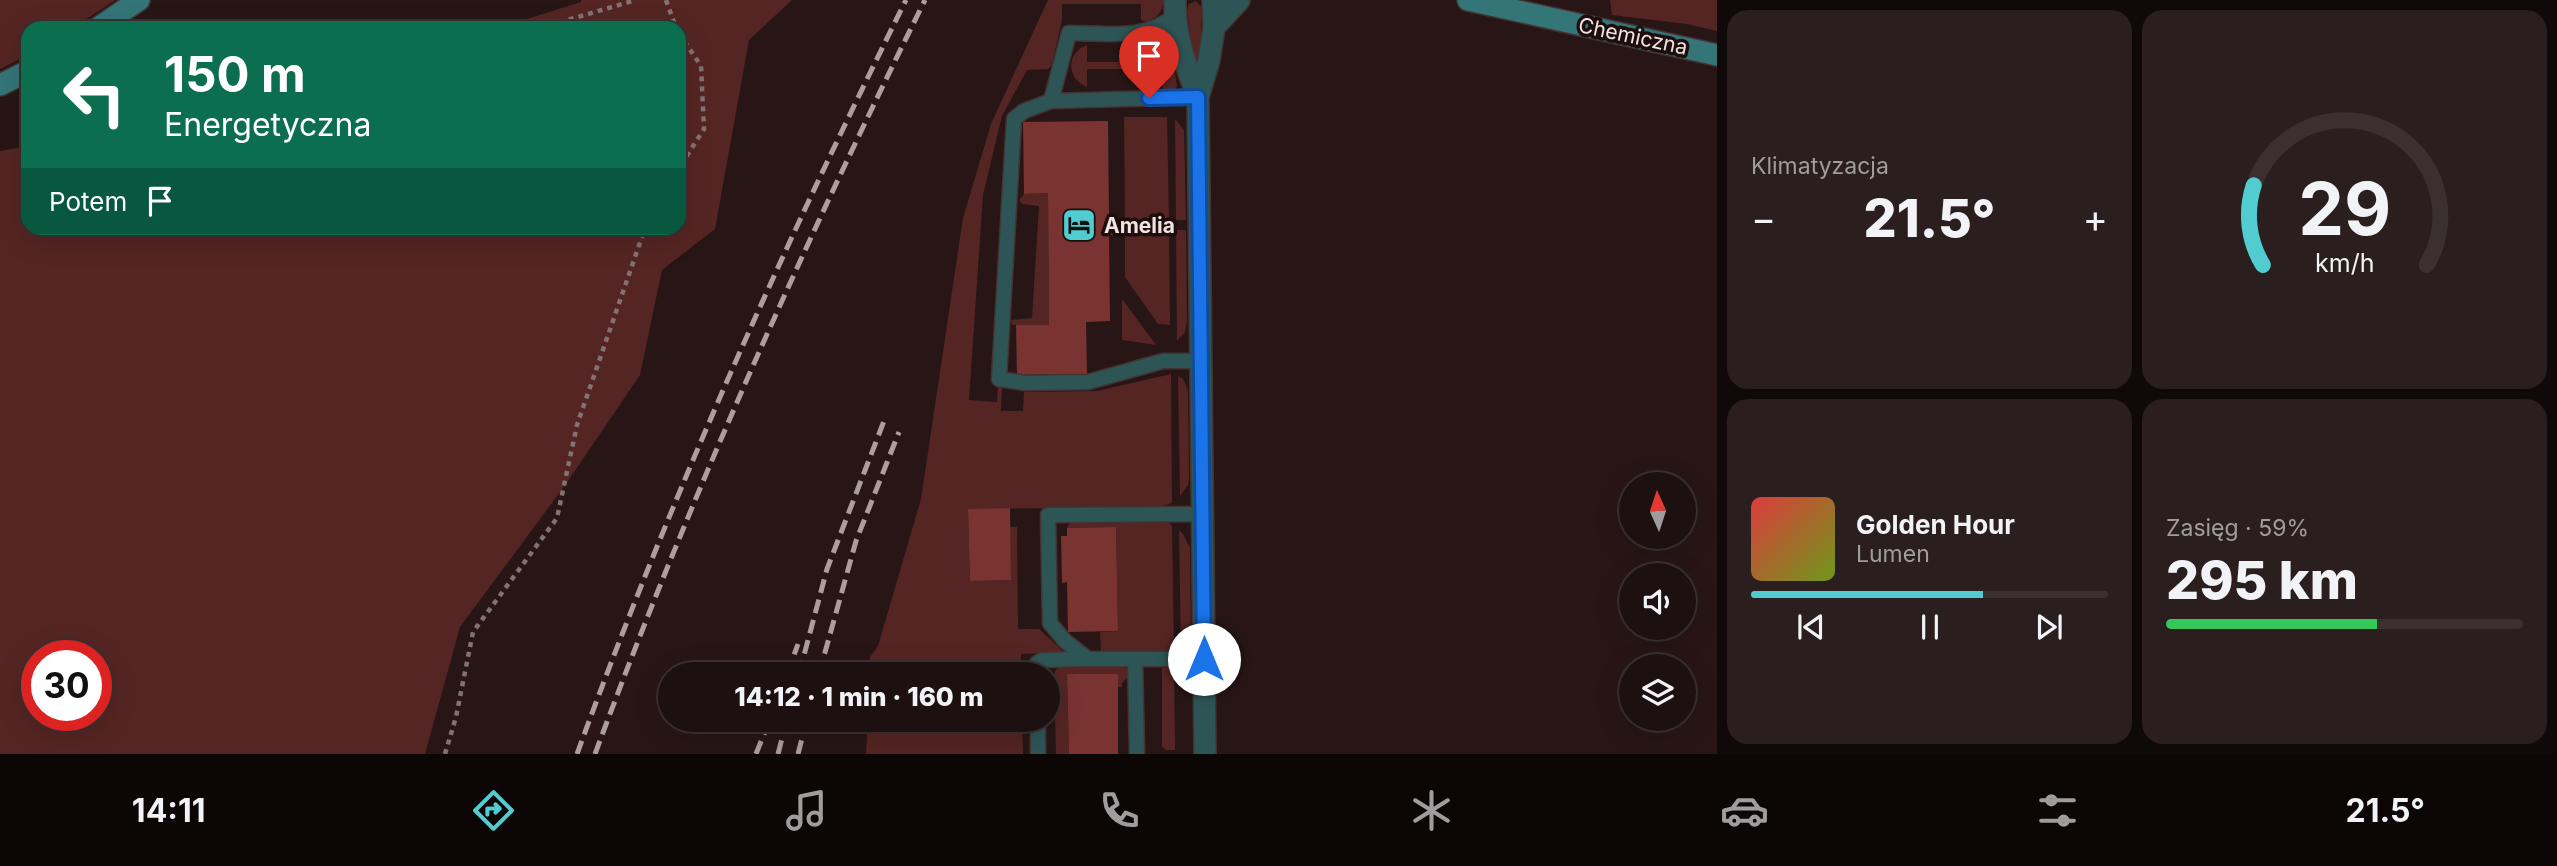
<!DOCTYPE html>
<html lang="pl">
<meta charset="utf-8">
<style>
body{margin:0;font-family:Inter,sans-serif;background:#2a1e1e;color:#f1f3f6;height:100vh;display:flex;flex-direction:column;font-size:26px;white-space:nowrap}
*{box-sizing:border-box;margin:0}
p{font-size:23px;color:#a09d9f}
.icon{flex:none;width:38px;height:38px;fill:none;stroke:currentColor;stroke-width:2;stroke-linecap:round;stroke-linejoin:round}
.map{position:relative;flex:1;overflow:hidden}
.drawer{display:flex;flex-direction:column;gap:10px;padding:10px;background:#100909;width:840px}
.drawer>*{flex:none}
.top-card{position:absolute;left:21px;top:21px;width:665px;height:214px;border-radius:21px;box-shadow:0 7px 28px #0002,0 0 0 2px #3b3030;background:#0b6e4f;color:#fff;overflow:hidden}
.needle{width:46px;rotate:357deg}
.fabs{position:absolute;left:1619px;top:472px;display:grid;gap:14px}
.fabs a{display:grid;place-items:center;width:77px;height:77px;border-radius:50%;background:#1d1010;box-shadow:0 7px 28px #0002,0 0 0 2px #3b3030;font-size:35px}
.speed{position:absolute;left:21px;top:640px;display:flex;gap:14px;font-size:35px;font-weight:700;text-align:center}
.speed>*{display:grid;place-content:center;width:91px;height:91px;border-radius:50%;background:#1d1010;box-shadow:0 7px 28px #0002,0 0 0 2px #3b3030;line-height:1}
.speed .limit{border:10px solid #d22;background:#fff;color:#111}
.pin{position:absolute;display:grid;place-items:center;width:60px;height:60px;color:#fff;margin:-72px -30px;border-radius:50% 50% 50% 0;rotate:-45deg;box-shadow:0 0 7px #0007}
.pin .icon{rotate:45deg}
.me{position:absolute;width:77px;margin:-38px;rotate:0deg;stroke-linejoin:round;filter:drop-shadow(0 0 5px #0008)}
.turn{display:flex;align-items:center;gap:24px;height:147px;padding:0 28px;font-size:32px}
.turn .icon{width:91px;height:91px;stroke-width:2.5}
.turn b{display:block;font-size:49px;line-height:60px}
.then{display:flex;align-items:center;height:66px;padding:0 28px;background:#0003;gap:14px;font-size:26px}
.big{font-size:52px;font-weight:800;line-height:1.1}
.drawer .tile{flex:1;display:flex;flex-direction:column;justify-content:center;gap:10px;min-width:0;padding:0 24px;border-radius:21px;background:#2a1e1e}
.drawer .dial{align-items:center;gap:0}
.dial svg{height:182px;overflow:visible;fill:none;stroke:#3b3030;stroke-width:7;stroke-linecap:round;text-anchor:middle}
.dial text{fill:#f1f3f6;stroke:none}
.song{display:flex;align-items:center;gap:21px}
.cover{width:84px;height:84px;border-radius:10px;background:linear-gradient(135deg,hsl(0 70% 55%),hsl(80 70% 35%))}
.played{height:7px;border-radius:4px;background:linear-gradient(90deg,#51ccd1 65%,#3b3030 65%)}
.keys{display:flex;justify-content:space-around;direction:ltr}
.heat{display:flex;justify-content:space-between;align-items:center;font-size:38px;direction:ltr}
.charge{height:10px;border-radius:5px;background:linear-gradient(90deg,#34c759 59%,#3b3030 0)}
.drawer .tiles{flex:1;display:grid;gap:10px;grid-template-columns:repeat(2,1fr)}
.trip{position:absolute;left:658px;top:662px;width:402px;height:70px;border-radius:35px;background:#1d1010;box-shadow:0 7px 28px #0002,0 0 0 2px #3b3030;font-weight:800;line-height:70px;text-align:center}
.tab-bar{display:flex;height:112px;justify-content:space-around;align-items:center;background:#0c0606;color:#a09d9f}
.tab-bar .icon{width:49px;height:49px}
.tab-bar .on{color:#51ccd1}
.tab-bar b{font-size:32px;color:#f1f3f6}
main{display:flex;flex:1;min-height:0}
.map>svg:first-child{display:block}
</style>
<main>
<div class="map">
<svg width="1717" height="754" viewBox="0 0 1717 754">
<rect width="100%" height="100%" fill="#271615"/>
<g fill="#542523" fill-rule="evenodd">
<path d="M0 0H115L73 28H28V55L0 69Z"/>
<path d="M581 0H792L749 40 715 229 662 270 640 375 566 484 460 627 425 754H0V151L28 146V228H679V28H453L517 22 581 2ZM37 656H96V716H37Z"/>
<path d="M1048 0H1163C1164 11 1157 18 1147 22L1141 20V4H1062V20L1052 65 1048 69 1027 70 1002 116 983 195 969 400 997 402 998 386 1002 387 1001 411H1023L1024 392 1097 391 1171 374 1172 503 1159 507 968 509 970 581 1011 580 1010 527H1017L1018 629H1039L1064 652 1021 654V674H869L870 657 878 646 921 499 963 218 991 124Z"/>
<path d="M1610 0H1717V31L1687 24 1612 15Z"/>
<path d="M1196 1 1202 8 1200 61 1196 63 1194 60 1187 11 1189 4Z"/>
<path d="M1151 44 1171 47 1177 86 1173 91 1163 90 1159 69H1087V87C1067 79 1065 53 1087 45V62H1149Z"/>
<path d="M1124 117H1167L1169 220 1125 221Z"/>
<path d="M1175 119 1184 130 1186 220H1176Z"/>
<path d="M1048 193 1049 325H1012L1011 320 1032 318 1039 206 1022 204 1019 200 1024 194Z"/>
<path d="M1125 230H1169L1170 325 1158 324 1125 277Z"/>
<path d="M1176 230H1186L1187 321 1185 332 1177 341Z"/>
<path d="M1122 299 1156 345 1122 340Z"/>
<path d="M1178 376 1183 379 1188 390 1189 478 1188 485 1180 496Z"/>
<path d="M1167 521 1172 526 1174 653 1101 654 1100 632 1118 631 1116 527 1067 528 1070 522Z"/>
<path d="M1179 530 1183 534 1190 548 1191 638 1181 651Z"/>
<path d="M1162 664H1174L1175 750H1166L1162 747Z"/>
<path d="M1123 665 1128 670 1129 676 1122 683V687H1118L1117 674 1067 675 1069 754H1056L1054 674 1057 668Z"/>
<path d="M868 719H1022L1023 754H866Z"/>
</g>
<g fill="#793432">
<path d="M1108 121 1109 215H1115L1116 235H1109L1110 321 1086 322 1087 374 1017 375 1016 325H1049V322L1048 193 1024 194 1023 122Z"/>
<path d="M1010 508 1011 580 970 581 968 509Z"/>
<path d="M1116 527 1118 631 1068 632 1067 582 1062 583 1061 536H1067V528Z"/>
<path d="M1067 674H1118V754H1069Z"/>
</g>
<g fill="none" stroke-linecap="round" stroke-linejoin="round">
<g stroke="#433332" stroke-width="17">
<g id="lane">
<path d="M1175 15C1147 41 1105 33 1069 33L1051 101 1198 97"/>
<path d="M1051 101 1024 111 1014 119 999 379 1025 383 1088 382 1163 361H1202"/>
<path d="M1203 514 1048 515 1050 623 1065 641 1088 659H1204"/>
<path d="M1135 659 1137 754"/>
<path d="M1037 674V663L1042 660 1088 659"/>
<path d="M1038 719V754"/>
</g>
</g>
<g stroke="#433332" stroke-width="24">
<g id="street">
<path d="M1175 0C1174 34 1186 66 1198 97"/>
<path d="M1213 0 1214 27"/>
<path d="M1205 754 1198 97 1209 60 1214 27 1239 0"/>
</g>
</g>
<g stroke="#433332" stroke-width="24">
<g id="secondary">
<path d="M1468 0 1717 55"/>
<path d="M98 28 139 0"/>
<path d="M0 85 28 71"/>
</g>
</g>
<g stroke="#827372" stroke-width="4.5" stroke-dasharray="5 5" stroke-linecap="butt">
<path d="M666 0 676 28"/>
<path d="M540 28 636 0"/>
<path d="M679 33 701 66 704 129 679 168"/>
<path d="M445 754 456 717 473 632 557 518 577 425 645 228"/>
</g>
<use href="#lane" stroke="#2e5556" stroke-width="14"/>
<use href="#street" stroke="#2e5556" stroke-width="21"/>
<use href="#secondary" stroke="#347578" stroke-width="21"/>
<g stroke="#ac9e9d" stroke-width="5" stroke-dasharray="14 7" stroke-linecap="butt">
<path d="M787 674 798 644"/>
<path d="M799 674 827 569 884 421"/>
<path d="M819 674 856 541 899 432"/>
<path d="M577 754C671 496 784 245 906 0"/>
<path d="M595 754C690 497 803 246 925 0"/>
<path d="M756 754 770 719"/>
<path d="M778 754 787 719"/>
<path d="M798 754 807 719"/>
</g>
</g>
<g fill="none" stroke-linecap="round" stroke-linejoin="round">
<g stroke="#114b97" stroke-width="18">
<path id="route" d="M1149 98 1198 97 1204 659"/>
</g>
<use href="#route" stroke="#1a73e8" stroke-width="12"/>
</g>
<defs>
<g id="hotel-square" transform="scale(1.75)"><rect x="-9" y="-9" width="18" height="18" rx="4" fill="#51ccd1" stroke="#1d0d0c"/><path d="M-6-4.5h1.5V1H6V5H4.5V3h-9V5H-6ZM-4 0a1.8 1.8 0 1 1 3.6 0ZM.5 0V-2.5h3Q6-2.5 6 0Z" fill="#111"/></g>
</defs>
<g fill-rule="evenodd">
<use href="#hotel-square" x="1079" y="225"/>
</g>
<g text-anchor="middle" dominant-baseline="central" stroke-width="7" stroke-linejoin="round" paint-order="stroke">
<g font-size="21" fill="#f0e3e2" stroke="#1d0d0c">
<text transform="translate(1633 36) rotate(12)">Chemiczna</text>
</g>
<g font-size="21" font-weight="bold" fill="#f0e3e2" stroke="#1d0d0c" text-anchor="start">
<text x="1104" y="225">Amelia</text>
</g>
</g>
</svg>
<div class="fabs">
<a><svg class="needle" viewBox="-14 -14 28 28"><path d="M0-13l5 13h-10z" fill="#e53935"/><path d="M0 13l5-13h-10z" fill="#a09d9f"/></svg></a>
<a><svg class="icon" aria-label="sound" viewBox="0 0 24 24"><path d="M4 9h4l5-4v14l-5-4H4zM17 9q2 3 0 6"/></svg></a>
<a><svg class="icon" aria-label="layers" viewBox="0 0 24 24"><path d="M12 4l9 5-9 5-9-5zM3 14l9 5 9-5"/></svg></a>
</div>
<div class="speed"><div class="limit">30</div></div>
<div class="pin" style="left:1149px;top:98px;background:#d93025"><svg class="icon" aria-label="arrive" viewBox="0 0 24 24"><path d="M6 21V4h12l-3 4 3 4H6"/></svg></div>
<svg class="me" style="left:1204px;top:659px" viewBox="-20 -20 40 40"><circle r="19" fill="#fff"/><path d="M0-13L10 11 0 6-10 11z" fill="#1a73e8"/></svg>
<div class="trip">14:12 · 1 min · 160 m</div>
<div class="top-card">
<div class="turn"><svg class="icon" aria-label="left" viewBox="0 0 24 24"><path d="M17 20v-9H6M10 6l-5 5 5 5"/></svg><div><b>150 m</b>Energetyczna</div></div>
<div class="then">Potem<svg class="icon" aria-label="arrive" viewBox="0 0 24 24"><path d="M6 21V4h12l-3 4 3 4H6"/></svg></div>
</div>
</div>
<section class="drawer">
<div class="tiles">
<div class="tile"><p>Klimatyzacja</p>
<div class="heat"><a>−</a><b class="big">21.5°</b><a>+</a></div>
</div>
<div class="tile dial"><svg viewBox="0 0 100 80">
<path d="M14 69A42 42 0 1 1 86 69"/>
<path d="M14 69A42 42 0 0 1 10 34" stroke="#51ccd1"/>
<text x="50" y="56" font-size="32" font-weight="700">29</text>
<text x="50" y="72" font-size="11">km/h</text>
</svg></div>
<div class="tile">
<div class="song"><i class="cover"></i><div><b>Golden Hour</b><p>Lumen</p></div></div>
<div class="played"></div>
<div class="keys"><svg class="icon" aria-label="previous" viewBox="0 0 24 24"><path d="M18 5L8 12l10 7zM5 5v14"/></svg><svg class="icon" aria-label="pause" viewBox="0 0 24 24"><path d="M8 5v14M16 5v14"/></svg><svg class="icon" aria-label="next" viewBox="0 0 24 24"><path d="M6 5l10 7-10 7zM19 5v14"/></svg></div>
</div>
<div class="tile"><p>Zasięg · 59%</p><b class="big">295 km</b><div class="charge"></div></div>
</div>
</section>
</main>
<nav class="tab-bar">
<b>14:11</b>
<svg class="icon on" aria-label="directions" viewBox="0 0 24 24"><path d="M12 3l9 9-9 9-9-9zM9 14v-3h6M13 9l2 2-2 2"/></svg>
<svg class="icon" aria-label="music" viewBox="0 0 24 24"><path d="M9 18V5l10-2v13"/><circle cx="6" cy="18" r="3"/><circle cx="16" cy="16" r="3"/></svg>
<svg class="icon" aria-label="phone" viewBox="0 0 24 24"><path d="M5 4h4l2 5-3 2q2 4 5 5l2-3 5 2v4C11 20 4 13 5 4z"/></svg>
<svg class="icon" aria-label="climate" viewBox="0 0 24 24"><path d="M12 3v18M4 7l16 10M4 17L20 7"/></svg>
<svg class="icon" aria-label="car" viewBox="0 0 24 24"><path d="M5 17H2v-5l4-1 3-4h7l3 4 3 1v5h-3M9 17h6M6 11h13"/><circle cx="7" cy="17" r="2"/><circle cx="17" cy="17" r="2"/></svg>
<svg class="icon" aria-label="filters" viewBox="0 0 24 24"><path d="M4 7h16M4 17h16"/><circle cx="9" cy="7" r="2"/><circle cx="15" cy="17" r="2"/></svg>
<b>21.5°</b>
</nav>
